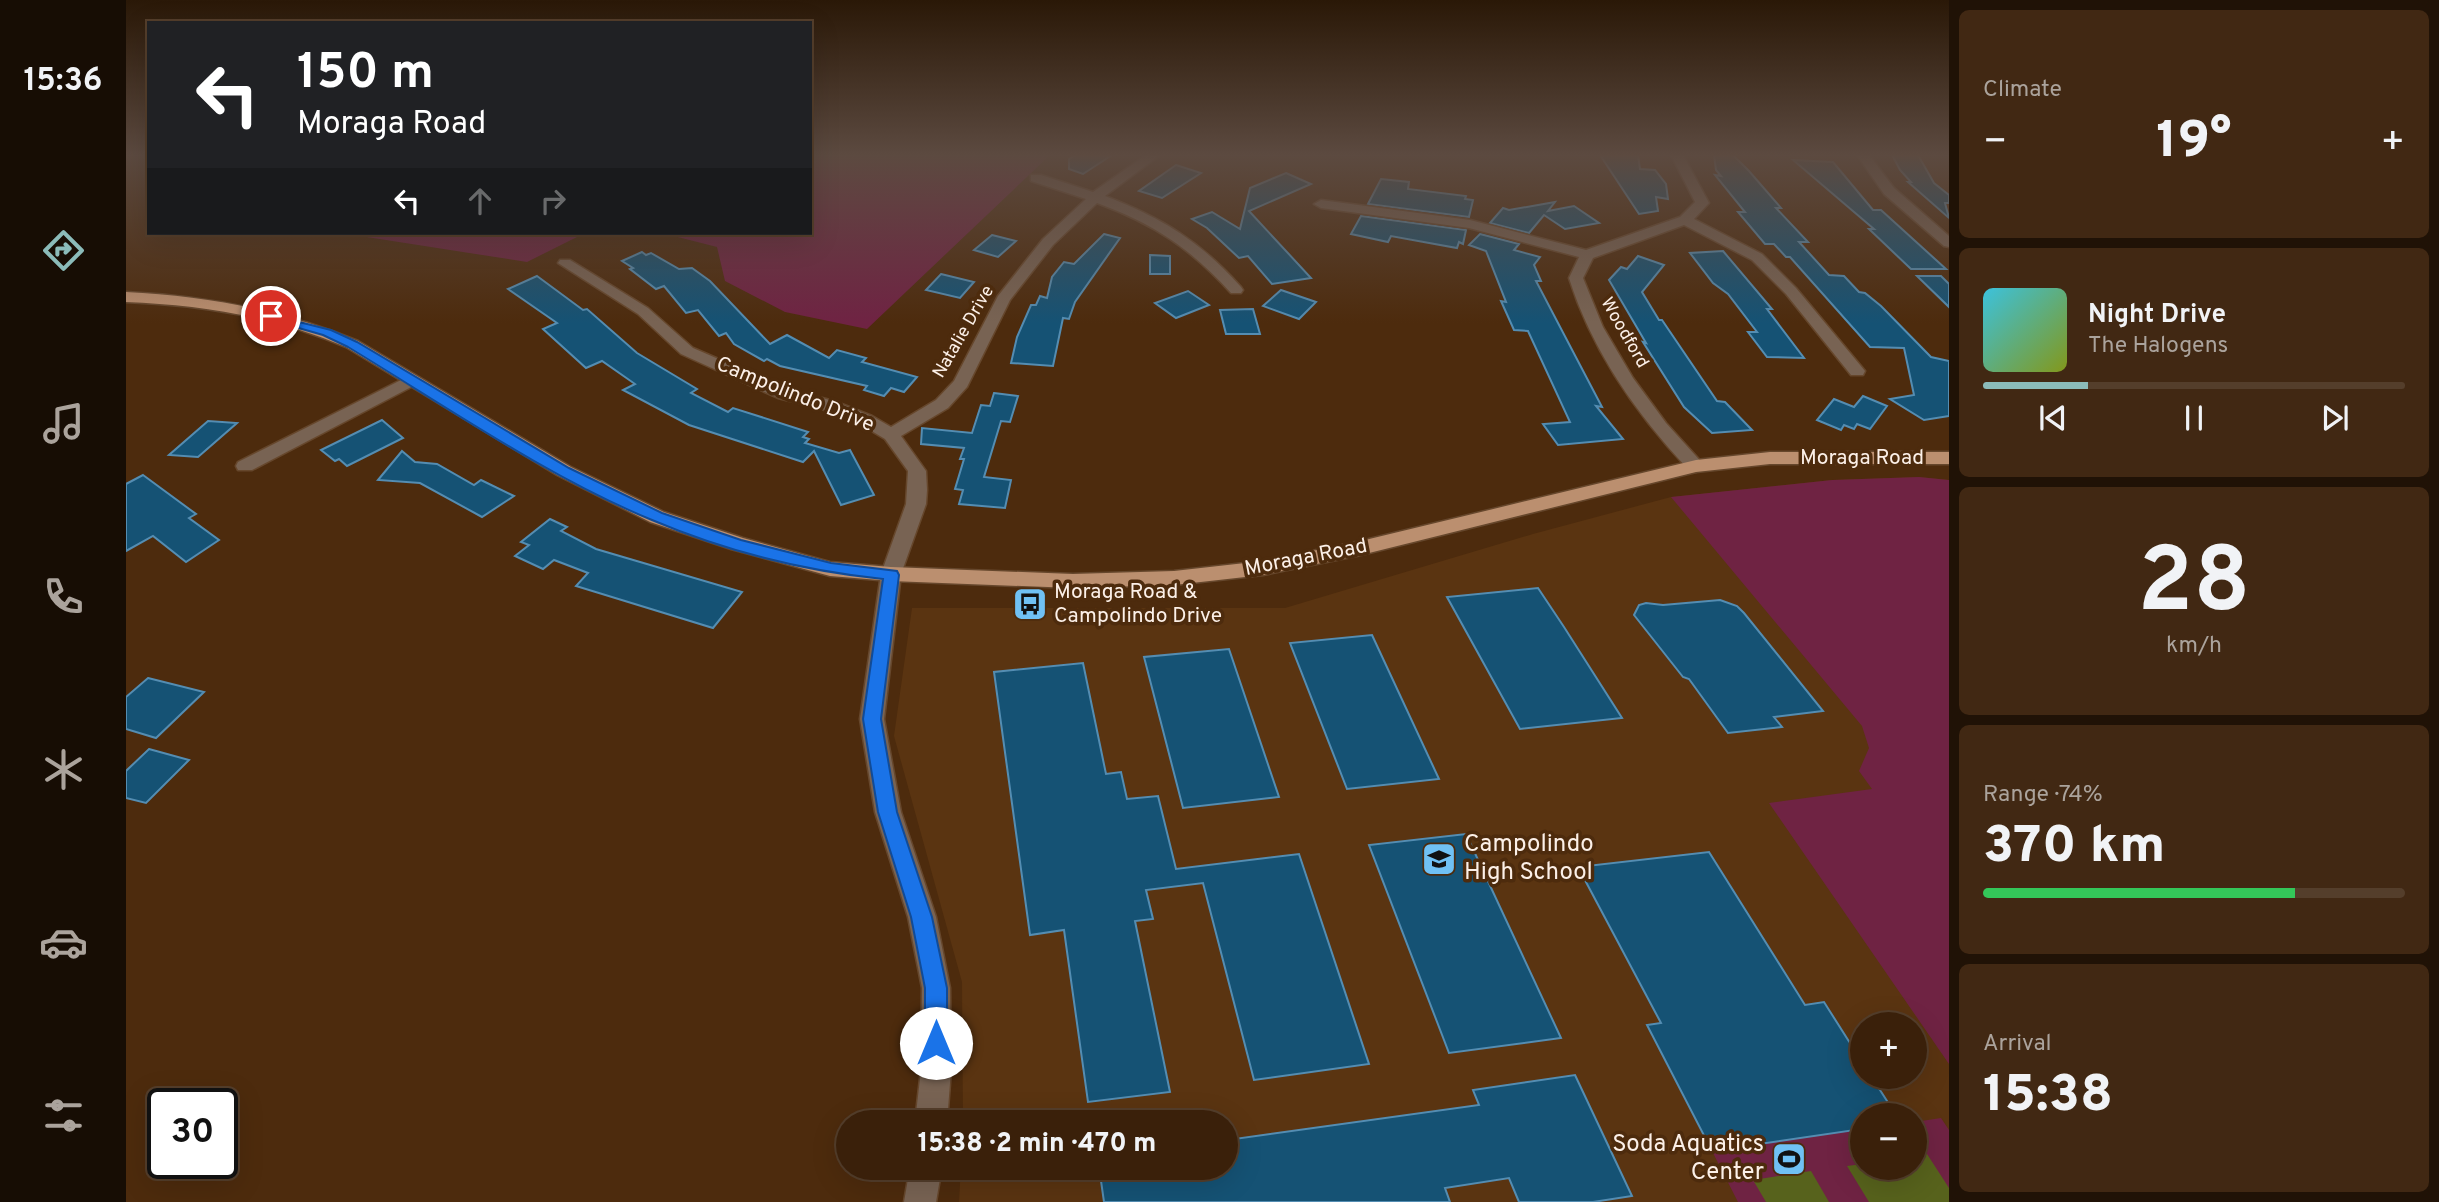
<!DOCTYPE html>
<meta charset="utf-8">
<style>
body{margin:0;font-family:Overpass,sans-serif;background:#412813;color:#f1f3f6;height:100vh;display:flex;flex-direction:column;font-size:26px;white-space:nowrap}
*{box-sizing:border-box;margin:0}
p{font-size:23px;color:#aba39c}
.icon{flex:none;width:38px;height:38px;fill:none;stroke:currentColor;stroke-width:2;stroke-linecap:round;stroke-linejoin:round}
.map{position:relative;flex:1;overflow:hidden}
.side{display:flex;flex-direction:column;gap:10px;padding:10px;background:#201206;width:490px}
.side>*{flex:none}
.top-card{position:absolute;left:21px;top:21px;width:665px;height:214px;border-radius:0px;box-shadow:0 7px 28px #0002,0 0 0 2px #543e2b;background:#202124;color:#fff;overflow:hidden}
.controls{position:absolute;left:1724px;top:1012px;display:grid;gap:14px}
.controls a{display:grid;place-items:center;width:77px;height:77px;border-radius:50%;background:#3a200a;box-shadow:0 7px 28px #0002,0 0 0 2px #543e2b;font-size:35px}
.speed{position:absolute;left:21px;top:1088px;display:flex;gap:14px;font-size:35px;font-weight:700;text-align:center}
.speed>*{display:grid;place-content:center;width:91px;height:91px;border-radius:50%;background:#3a200a;box-shadow:0 7px 28px #0002,0 0 0 2px #543e2b;line-height:1}
.speed .limit{border:4px solid #111;border-radius:10px;background:#fff;color:#111}
.pin{position:absolute;display:grid;place-items:center;width:60px;height:60px;color:#fff;margin:-30px;border:4px solid #fff;border-radius:50%;box-shadow:0 2px 7px #0007}
.me{position:absolute;width:77px;margin:-38px;rotate:0deg;stroke-linejoin:round;filter:drop-shadow(0 0 5px #0008)}
.turn{display:flex;align-items:center;gap:24px;height:147px;padding:0 35px;font-size:32px}
.turn .icon{width:91px;height:91px;stroke-width:2.5}
.turn b{display:block;font-size:49px;line-height:60px}
.lanes{display:flex;align-items:center;height:66px;padding:0 35px;background:#0003;justify-content:center;gap:35px;direction:ltr}
.lanes .off{opacity:.35}
.big{font-size:52px;font-weight:800;line-height:1.1}
.side .tile{flex:1;display:flex;flex-direction:column;justify-content:center;gap:10px;min-width:0;padding:0 24px;border-radius:10px;background:#412813}
.side .dial{align-items:center;gap:0}
.dial b{font-size:91px;line-height:1}
.song{display:flex;align-items:center;gap:21px}
.cover{width:84px;height:84px;border-radius:10px;background:linear-gradient(135deg,hsl(190 70% 55%),hsl(70 70% 35%))}
.played{height:7px;border-radius:4px;background:linear-gradient(90deg,#8bbbb9 25%,#543e2b 25%)}
.keys{display:flex;justify-content:space-around;direction:ltr}
.heat{display:flex;justify-content:space-between;align-items:center;font-size:38px;direction:ltr}
.charge{height:10px;border-radius:5px;background:linear-gradient(90deg,#34c759 74%,#543e2b 0)}
.trip{position:absolute;left:710px;top:1110px;width:402px;height:70px;border-radius:35px;background:#3a200a;box-shadow:0 7px 28px #0002,0 0 0 2px #543e2b;font-weight:800;line-height:70px;text-align:center}
main{display:flex;flex:1;min-height:0}
.tabs{display:flex;flex-direction:column;width:126px;justify-content:space-around;align-items:center;background:#170d04;color:#aba39c}
.tabs .icon{width:49px;height:49px}
.tabs .current{color:#8bbbb9}
.tabs b{font-size:32px;color:#f1f3f6}
.map>svg:first-child{display:block}
</style>
<main>
<nav class="tabs">
<b>15:36</b>
<svg class="icon current" aria-label="directions" viewBox="0 0 24 24"><path d="M12 3l9 9-9 9-9-9zM9 14v-3h6M13 9l2 2-2 2"/></svg>
<svg class="icon" aria-label="music" viewBox="0 0 24 24"><path d="M9 18V5l10-2v13"/><circle cx="6" cy="18" r="3"/><circle cx="16" cy="16" r="3"/></svg>
<svg class="icon" aria-label="phone" viewBox="0 0 24 24"><path d="M5 4h4l2 5-3 2q2 4 5 5l2-3 5 2v4C11 20 4 13 5 4z"/></svg>
<svg class="icon" aria-label="climate" viewBox="0 0 24 24"><path d="M12 3v18M4 7l16 10M4 17L20 7"/></svg>
<svg class="icon" aria-label="car" viewBox="0 0 24 24"><path d="M5 17H2v-5l4-1 3-4h7l3 4 3 1v5h-3M9 17h6M6 11h13"/><circle cx="7" cy="17" r="2"/><circle cx="17" cy="17" r="2"/></svg>
<svg class="icon" aria-label="filters" viewBox="0 0 24 24"><path d="M4 7h16M4 17h16"/><circle cx="9" cy="7" r="2"/><circle cx="15" cy="17" r="2"/></svg>
</nav>
<div class="map">
<svg width="1823" height="1202" viewBox="0 0 1823 1202">
<rect width="100%" height="100%" fill="#4d2b0d"/>
<path fill="#5a3411" fill-rule="evenodd" d="M1793 477 1823 480V1202H833L835 1167H1101V1122H837L836 982 768 736 786 608H1159L1407 534 1545 497 1706 480ZM1736 1024H1788V1076H1736ZM1736 1115H1788V1167H1736Z"/>
<g fill="#6f2343">
<path d="M684 155H924L741 329 659 312 599 281 591 247 536 233H684Z"/>
<path d="M215 233H459L401 262Z"/>
<path d="M1793 477 1823 480V1064L1643 803 1746 789 1733 771 1743 748 1736 726 1545 497 1706 480Z"/>
<path d="M1815 1118 1823 1130V1202H1612L1586 1151 1736 1129V1167H1788L1789 1122Z"/>
</g>
<g fill="#57621c">
<path d="M1801 1154 1823 1188V1202H1743L1721 1166 1736 1164V1167H1788L1789 1156Z"/>
<path d="M1685 1171 1703 1202H1640L1627 1180Z"/>
</g>
<g fill="#155274" stroke="#548db2" stroke-width="2">
<path d="M950 155H986L957 174 943 169V159Z"/>
<path d="M1474 155H1512L1514 169 1529 170 1540 184 1542 199 1530 197 1532 211 1513 214Z"/>
<path d="M1588 155H1607L1623 171 1655 208H1650L1682 242H1673L1703 275 1718 276 1733 292 1739 293 1755 306 1805 357 1823 361V416L1798 420 1764 399 1788 395 1778 348 1744 347 1664 257H1660L1648 244H1639L1612 212H1619L1589 175 1595 176 1590 170Z"/>
<path d="M1766 155H1792L1808 183 1823 195V203H1819L1823 218 1782 182H1785L1774 170Z"/>
<path d="M1667 160 1707 162 1747 210H1755L1820 269H1785L1743 229H1748Z"/>
<path d="M1050 165 1075 173 1036 198 1013 191Z"/>
<path d="M1160 173 1185 184 1123 211 1185 278 1146 284 1122 256 1113 258 1081 228 1066 219 1086 212 1114 229 1124 188Z"/>
<path d="M1255 179 1283 182 1282 189 1340 196 1339 199 1347 200 1343 217 1242 204Z"/>
<path d="M1429 202 1422 211 1448 206 1473 223 1439 229 1418 215 1403 233 1364 223 1377 208 1383 210Z"/>
<path d="M1235 216 1340 230 1337 244 1333 242 1331 248 1265 236 1262 242 1225 234Z"/>
<path d="M978 234 994 238 949 302 943 319 937 318 927 366 885 363 891 337 905 305H910L914 296 921 298 926 277 938 262 948 264Z"/>
<path d="M1354 234 1393 244 1388 250 1414 257 1408 265 1415 281H1410L1476 407 1470 406 1497 439 1432 445 1417 424 1444 422 1402 331 1388 330 1375 301 1380 302 1360 251 1343 245Z"/>
<path d="M866 235 890 241 872 257 848 250Z"/>
<path d="M1597 251 1646 309H1641L1678 358 1641 357 1622 332H1631L1602 294 1587 283 1564 253Z"/>
<path d="M516 252 520 255 525 253 553 269 566 268 584 281 644 344 661 335 703 358 711 350 740 358 736 362 791 377 778 392 765 388 758 396 738 390 741 386 654 366 641 359 638 361 608 344 600 333 593 336 572 310 560 313 538 286 530 289 504 269 507 268 496 261Z"/>
<path d="M1024 255 1044 256V274H1024Z"/>
<path d="M1512 256 1538 265 1516 292 1533 320H1536L1591 401 1599 402 1626 430 1586 433 1558 407 1517 342 1520 343 1483 280 1495 267 1501 269Z"/>
<path d="M815 274 848 282 834 298 800 290Z"/>
<path d="M411 276 457 310 461 309 511 353 571 389 565 393 602 412 607 408 682 432 677 437 683 439 679 443 713 453 724 450 748 495 715 505 688 451 677 462 563 425 497 390 509 384 476 361 460 368 417 329 431 323 382 289Z"/>
<path d="M1791 276H1815L1823 284V307Z"/>
<path d="M1155 290 1190 302 1173 319 1137 306Z"/>
<path d="M1062 291 1083 305 1050 318 1029 303Z"/>
<path d="M1127 309 1134 334H1100L1094 310Z"/>
<path d="M868 393 892 396 884 422 875 421 858 477 885 480 879 508 833 504 837 490 829 489 838 459H834L838 448 795 444 796 428 846 433 855 405 864 406Z"/>
<path d="M1737 396 1761 406 1744 429 1731 424 1728 429 1718 425 1715 430 1691 420 1708 399 1728 407Z"/>
<path d="M256 420 277 438 221 466 213 459 209 461 195 450Z"/>
<path d="M82 421 111 423 72 457 43 455Z"/>
<path d="M276 451 289 462 311 464 348 485 355 480 388 496 356 517 294 483 252 480Z"/>
<path d="M17 475 70 514 63 518 93 540 60 562 27 536 0 551V484Z"/>
<path d="M424 519 441 527 435 531 470 549 616 592 587 628 450 586 462 573 428 560 417 569 389 556 403 545 395 542Z"/>
<path d="M1412 588 1438 627 1496 718 1394 729 1321 597Z"/>
<path d="M1594 600 1611 606 1618 613 1697 711 1648 717 1656 727 1602 733 1563 679 1557 677 1508 615 1513 605 1520 603 1537 605Z"/>
<path d="M1246 635 1313 779 1221 789 1164 643Z"/>
<path d="M1103 649 1153 797 1057 808 1018 657Z"/>
<path d="M957 663 980 774 995 772 1001 799 1032 796 1050 869 1173 854 1243 1064 1128 1080 1077 883 1020 890 1027 919 1009 921 1044 1092 962 1102 938 930 904 935 868 672Z"/>
<path d="M22 678 78 692 30 738 0 729V697Z"/>
<path d="M23 749 63 760 20 803 0 798V771Z"/>
<path d="M1340 834 1435 1038 1323 1053 1243 845Z"/>
<path d="M1583 852 1679 1005 1698 1002 1736 1062V1076H1745L1770 1115H1736V1129L1586 1151 1521 1025 1535 1023 1452 867Z"/>
<path d="M1449 1075 1506 1196 1467 1202H1393L1383 1178 1319 1188 1324 1202H978L973 1167H1101V1140L1353 1105 1347 1090Z"/>
</g>
<g fill="none" stroke-linecap="round" stroke-linejoin="round">
<g stroke="#66472c" stroke-width="3">
<g id="minor">
<path d="M1020 155H1034L979 196C1036 218 1074 241 1115 287L1117 290 1115 293H1105C1064 248 1028 224 971 203L927 245 884 300 841 387 822 408 775 436 800 471 801 490 800 504 775 574 758 719 775 812 810 917 824 988 825 1070 821 1122H789L795 1070 796 988 782 917 749 812 734 719 755 574 780 504 782 471 759 439 734 424 696 409 652 398 555 354 512 314 432 263 434 260H444L522 308 567 348 664 390 708 401 746 416 765 427 810 400 828 381 872 296 917 239 960 199 905 181V175H915L967 192Z"/>
<path d="M1545 155H1557L1583 203 1568 219 1636 254 1670 288 1739 371 1737 375H1725L1660 294 1626 260 1558 225 1467 258 1457 278 1477 327 1507 378 1540 423 1579 466 1570 472 1563 470C1511 415 1466 351 1443 278L1453 257 1343 228 1195 208 1188 204 1195 200 1344 220 1460 250 1554 217 1569 202Z"/>
<path d="M1731 155H1743L1768 188 1823 236V247L1818 246 1758 194Z"/>
<path d="M285 375 293 380 291 384 126 470H112L110 466 112 462Z"/>
<path d="M784 1167H816L810 1202H778Z"/>
</g>
</g>
<g stroke="#66472c" stroke-width="3">
<path id="major" d="M0 292C81 296 157 310 232 341L445 467 538 512 617 538 704 562 765 567 947 574 1048 571 1137 561 1235 541 1570 460 1644 452H1823V464H1644L1570 472 1235 555 1137 575 1048 585 947 588 765 581 704 576 605 549 524 522 431 475 220 347C149 317 77 305 0 302Z"/>
</g>
<use href="#minor" fill="#786353" fill-rule="evenodd"/>
<use href="#major" fill="#bb8f6f" fill-rule="evenodd"/>
</g>
<linearGradient id="sky" x2="0" y2="1"><stop stop-color="#2a1807"/><stop offset="0.48" stop-color="#5c4a40"/><stop offset="1" stop-color="#5c4a40" stop-opacity="0"/></linearGradient>
<rect width="1823" height="323" fill="url(#sky)"/>
<path fill="#1a73e8" stroke="#114b97" stroke-width="2" d="M141 314 205 330 231 342 443 468 536 513 615 540 705 563 771 571 773 575 755 719 771 812 806 917 821 988V1043L818 1051 810 1054 802 1051 799 1043V988L785 917 752 812 737 719 757 579C679 571 599 551 526 520 423 478 318 405 222 347L197 335 141 319Z"/>
<defs>
<g id="bus-square" transform="scale(1.75)"><rect x="-9" y="-9" width="18" height="18" rx="4" fill="#70c1f4" stroke="#4d2b0d"/><path d="M-5-6H5V4H4V6H2V4H-2V6H-4V4H-5ZM-3.5-4V0h7V-4ZM-3.5 1.2v1.5H-2V1.2ZM2 1.2v1.5H3.5V1.2Z" fill="#111"/></g>
<g id="school-square" transform="scale(1.75)"><rect x="-9" y="-9" width="18" height="18" rx="4" fill="#70c1f4" stroke="#4d2b0d"/><path d="M0-5L7-2L0 1L-7-2ZM-4 1L0 2.5L4 1V4Q0 6-4 4Z" fill="#111"/></g>
<g id="stadium-square" transform="scale(1.75)"><rect x="-9" y="-9" width="18" height="18" rx="4" fill="#70c1f4" stroke="#4d2b0d"/><path d="M0-5a6.5 5 0 1 0 0 10a6.5 5 0 1 0 0-10ZM-3.5-1.8h7v3.6h-7Z" fill="#111"/></g>
</defs>
<g fill-rule="evenodd">
<use href="#bus-square" x="904" y="604"/>
<use href="#school-square" x="1313" y="859"/>
<use href="#stadium-square" x="1663" y="1159"/>
</g>
<g text-anchor="middle" dominant-baseline="central" stroke-width="7" stroke-linejoin="round" paint-order="stroke">
<g font-size="18" fill="#fcf0e8" stroke="#4d2b0d">
<text transform="translate(838 332) rotate(-60)">Natalie Drive</text>
<text transform="translate(1498 333) rotate(60)">Woodford</text>
</g>
<g font-size="21" fill="#fcf0e8" stroke="#4d2b0d">
<text transform="translate(669 395) rotate(22)">Campolindo Drive</text>
<text x="1736" y="458">Moraga Road</text>
<text transform="translate(1180 558) rotate(-11)">Moraga Road</text>
</g>
<g font-size="21" fill="#fcf0e8" stroke="#4d2b0d" text-anchor="start">
<text x="928" y="592">Moraga Road &amp;<tspan x="928" dy="24">Campolindo Drive</tspan></text>
</g>
<g font-size="24" fill="#fcf0e8" stroke="#4d2b0d" text-anchor="start">
<text x="1338" y="845">Campolindo<tspan x="1338" dy="28">High School</tspan></text>
<text x="1638" y="1145" text-anchor="end">Soda Aquatics<tspan x="1638" dy="28">Center</tspan></text>
</g>
</g>
</svg>
<div class="controls">
<a>+</a>
<a>−</a>
</div>
<div class="speed"><div class="limit">30</div></div>
<div class="pin" style="left:145px;top:316px;background:#d93025"><svg class="icon" aria-label="arrive" viewBox="0 0 24 24"><path d="M6 21V4h12l-3 4 3 4H6"/></svg></div>
<svg class="me" style="left:810px;top:1043px" viewBox="-20 -20 40 40"><circle r="19" fill="#fff"/><path d="M0-13L10 11 0 6-10 11z" fill="#1a73e8"/></svg>
<div class="trip">15:38 · 2 min · 470 m</div>
<div class="top-card">
<div class="turn"><svg class="icon" aria-label="left" viewBox="0 0 24 24"><path d="M17 20v-9H6M10 6l-5 5 5 5"/></svg><div><b>150 m</b>Moraga Road</div></div>
<div class="lanes"><svg class="icon" aria-label="left" viewBox="0 0 24 24"><path d="M17 20v-9H6M10 6l-5 5 5 5"/></svg><svg class="icon off" aria-label="ahead" viewBox="0 0 24 24"><path d="M12 20V5M6 11l6-6 6 6"/></svg><svg class="icon off" aria-label="right" viewBox="0 0 24 24"><path d="M7 20v-9h11M14 6l5 5-5 5"/></svg></div>
</div>
</div>
<section class="side">
<div class="tile"><p>Climate</p>
<div class="heat"><a>−</a><b class="big">19°</b><a>+</a></div>
</div>
<div class="tile">
<div class="song"><i class="cover"></i><div><b>Night Drive</b><p>The Halogens</p></div></div>
<div class="played"></div>
<div class="keys"><svg class="icon" aria-label="previous" viewBox="0 0 24 24"><path d="M18 5L8 12l10 7zM5 5v14"/></svg><svg class="icon" aria-label="pause" viewBox="0 0 24 24"><path d="M8 5v14M16 5v14"/></svg><svg class="icon" aria-label="next" viewBox="0 0 24 24"><path d="M6 5l10 7-10 7zM19 5v14"/></svg></div>
</div>
<div class="tile dial"><b>28</b><p>km/h</p></div>
<div class="tile"><p>Range · 74%</p><b class="big">370 km</b><div class="charge"></div></div>
<div class="tile"><p>Arrival</p><b class="big">15:38</b></div>
</section>
</main>
